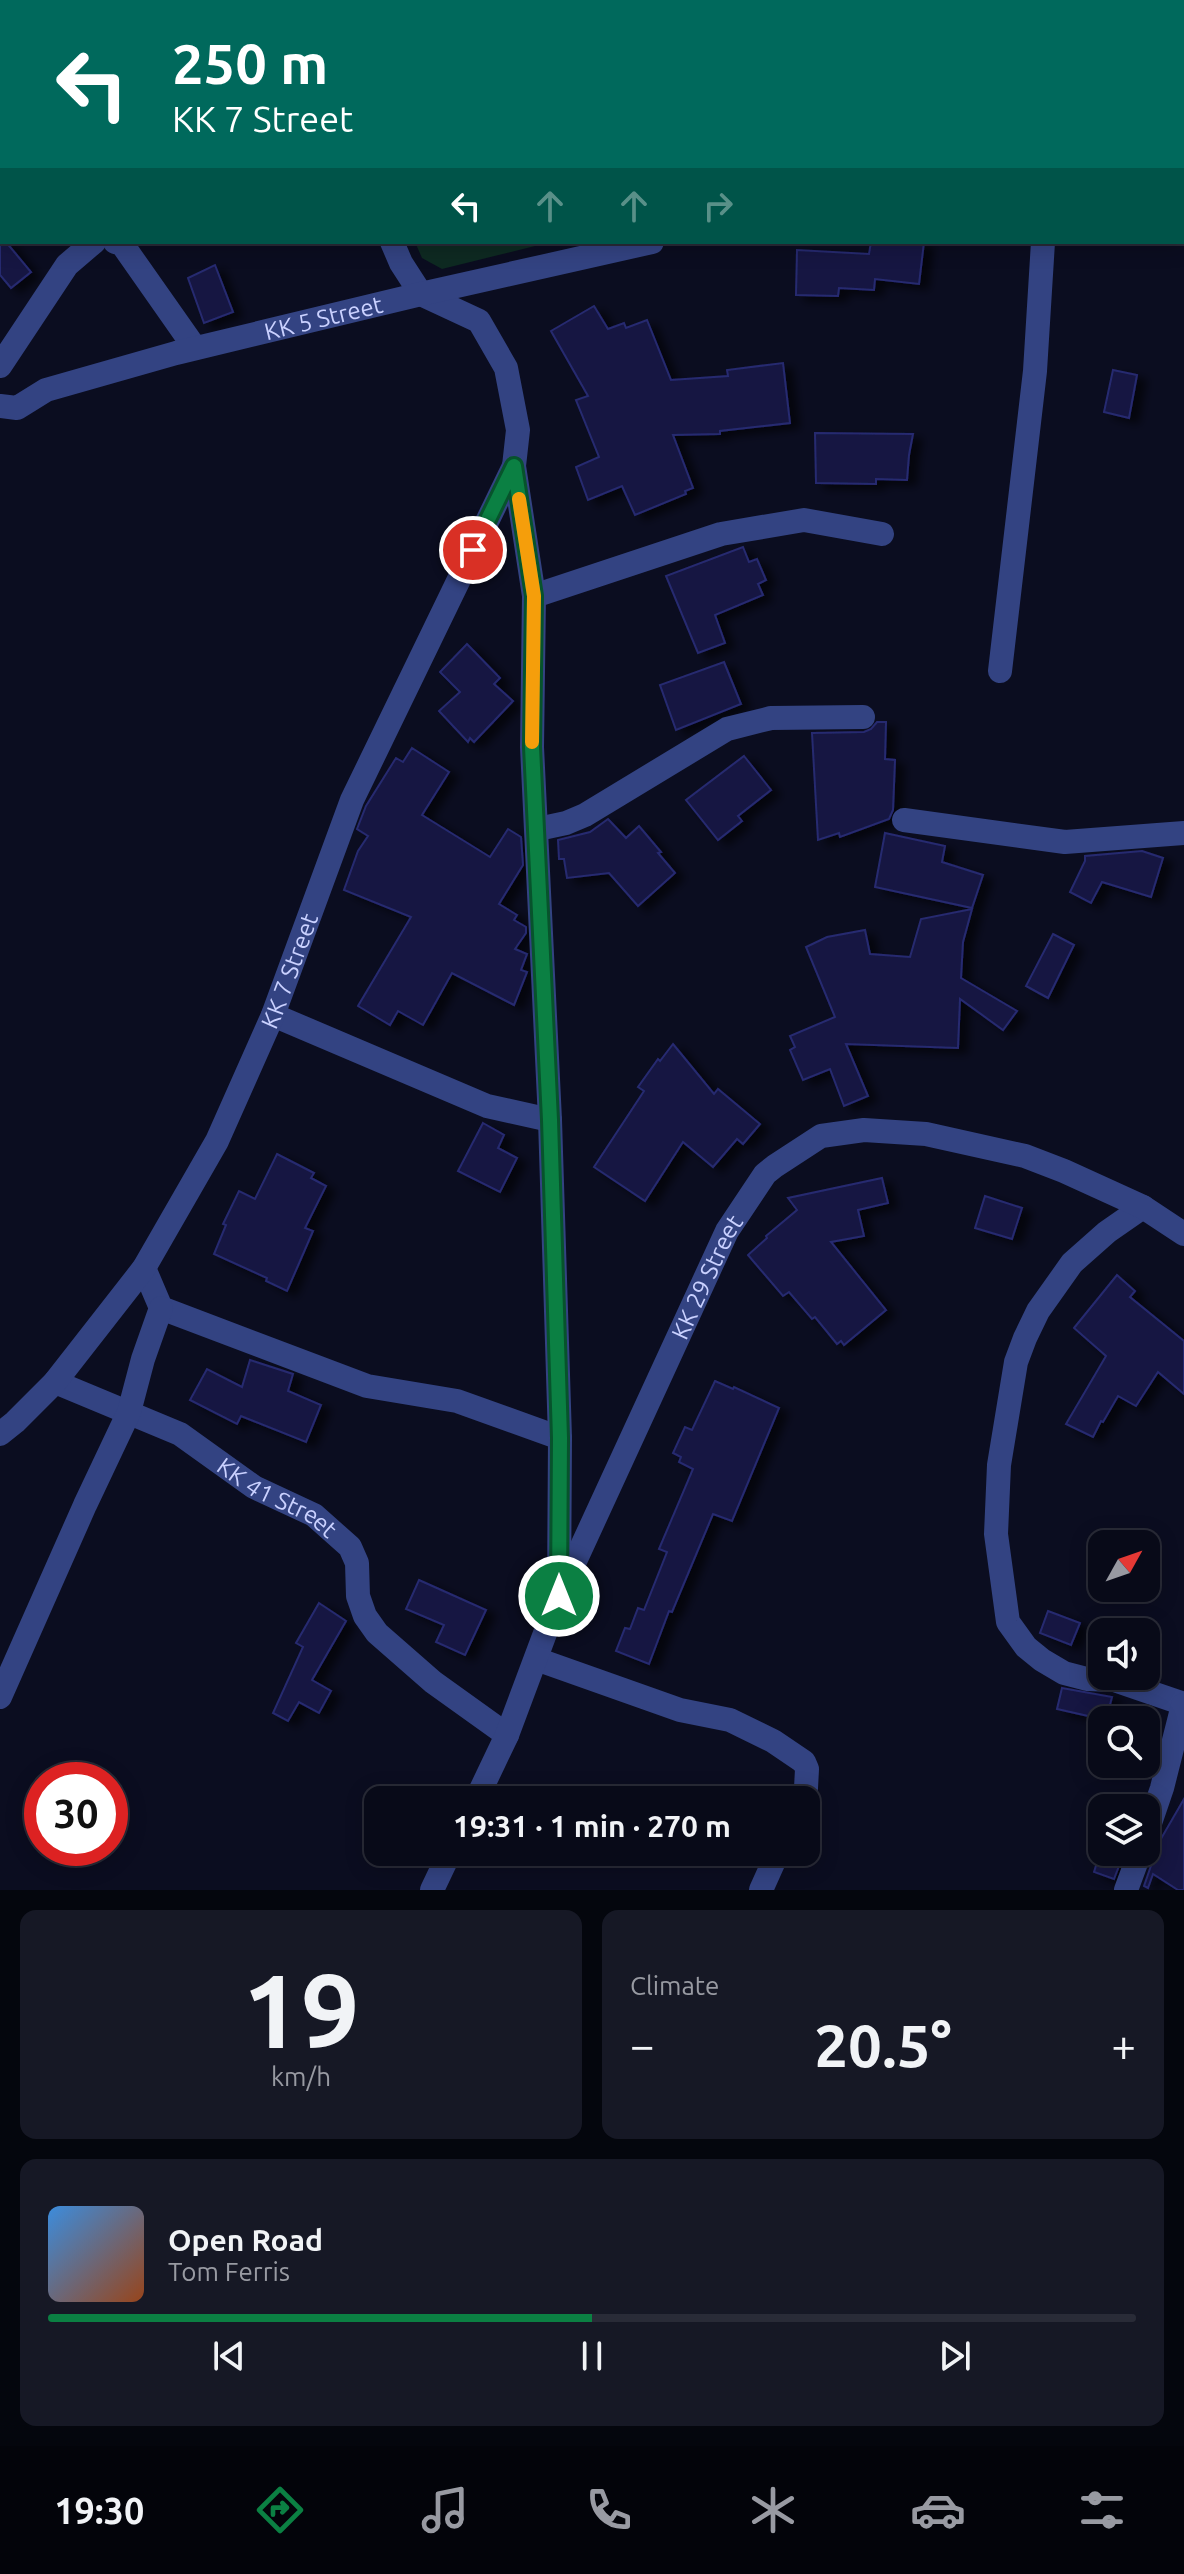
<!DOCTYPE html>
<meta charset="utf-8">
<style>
body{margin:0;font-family:Ubuntu,sans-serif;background:#161825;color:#f1f3f6;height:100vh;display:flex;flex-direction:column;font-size:30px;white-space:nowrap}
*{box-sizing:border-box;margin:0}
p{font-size:26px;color:#989aa2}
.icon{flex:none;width:44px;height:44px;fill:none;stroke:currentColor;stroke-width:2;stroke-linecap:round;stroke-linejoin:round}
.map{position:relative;height:1890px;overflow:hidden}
.sheet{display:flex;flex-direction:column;gap:20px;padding:20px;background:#04060d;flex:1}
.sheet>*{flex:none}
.hud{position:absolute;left:0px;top:0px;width:1184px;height:244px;box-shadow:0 4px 20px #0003,0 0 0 2px #292b37;background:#00695c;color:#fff;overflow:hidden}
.needle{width:52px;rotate:50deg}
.controls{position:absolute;left:1088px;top:1530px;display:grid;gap:16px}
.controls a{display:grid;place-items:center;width:72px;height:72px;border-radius:16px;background:#080a18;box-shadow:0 4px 20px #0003,0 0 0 2px #292b37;font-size:40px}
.speed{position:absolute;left:24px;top:1762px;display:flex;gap:16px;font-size:40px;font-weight:700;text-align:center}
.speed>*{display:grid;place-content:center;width:104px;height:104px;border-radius:50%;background:#080a18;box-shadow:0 4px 20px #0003,0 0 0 2px #292b37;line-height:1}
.speed .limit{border:12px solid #d22;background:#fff;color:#111}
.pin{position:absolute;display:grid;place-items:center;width:68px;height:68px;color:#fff;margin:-34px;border:4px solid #fff;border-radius:50%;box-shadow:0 2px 8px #0007}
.me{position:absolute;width:88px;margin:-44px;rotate:0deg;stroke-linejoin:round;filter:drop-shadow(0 0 6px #0008)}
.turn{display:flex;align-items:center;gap:28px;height:168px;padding:0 40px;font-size:36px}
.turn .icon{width:104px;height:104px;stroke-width:2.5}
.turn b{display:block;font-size:56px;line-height:68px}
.lanes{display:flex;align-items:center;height:76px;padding:0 40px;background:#0003;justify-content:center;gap:40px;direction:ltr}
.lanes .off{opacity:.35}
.big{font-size:60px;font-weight:600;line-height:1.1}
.sheet .card{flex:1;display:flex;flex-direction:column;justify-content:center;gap:12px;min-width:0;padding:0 28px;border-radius:16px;background:#161825}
.sheet .dial{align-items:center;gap:0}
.dial b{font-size:104px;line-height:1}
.song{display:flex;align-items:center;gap:24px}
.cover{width:96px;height:96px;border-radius:12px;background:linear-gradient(135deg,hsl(210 70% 55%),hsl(20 70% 35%))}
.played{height:8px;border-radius:4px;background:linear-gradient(90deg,#0b8043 50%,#292b37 50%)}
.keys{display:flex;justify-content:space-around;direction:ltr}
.heat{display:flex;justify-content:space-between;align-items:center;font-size:44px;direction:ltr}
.sheet .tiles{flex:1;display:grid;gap:20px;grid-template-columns:1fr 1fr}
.card:last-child{grid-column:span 2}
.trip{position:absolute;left:364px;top:1786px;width:456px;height:80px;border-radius:16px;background:#080a18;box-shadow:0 4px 20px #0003,0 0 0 2px #292b37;font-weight:600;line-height:80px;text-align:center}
.tab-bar{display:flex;height:128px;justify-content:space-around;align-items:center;background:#03040a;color:#989aa2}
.tab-bar .icon{width:56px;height:56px}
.tab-bar .on{color:#0b8043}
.tab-bar b{font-size:36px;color:#f1f3f6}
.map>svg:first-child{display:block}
</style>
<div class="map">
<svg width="1184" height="1890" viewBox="0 0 1184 1890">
<defs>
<filter id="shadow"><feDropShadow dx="9" dy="5" stdDeviation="4" flood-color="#0009"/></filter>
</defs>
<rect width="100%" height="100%" fill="#0b0d20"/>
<g fill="#0e2a22">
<path d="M411 0H1068L1066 2H411Z"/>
<path d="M415 242H551L442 269 422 258Z"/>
</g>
<g fill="#161842" stroke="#272a70" stroke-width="2" filter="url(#shadow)">
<path d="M0 234 2 242H6L31 272 11 288 0 275Z"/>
<path d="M871 242H924L919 284 875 279 874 290 839 288 838 296 796 295 797 250 869 254Z"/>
<path d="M215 265 233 312 204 323 188 278Z"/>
<path d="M594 306 608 329 624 323 626 328 647 320 671 380 728 376 727 370 783 363 790 423 720 431V434L673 435 693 488 685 491 686 494 635 515 622 486 588 500 576 467 599 457 576 400 588 396 551 331Z"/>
<path d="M1113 370 1137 375 1129 418 1104 412Z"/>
<path d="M815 433 913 434 909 455 907 480 876 479V484L816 483Z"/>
<path d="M743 547 749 562 757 559 766 580 758 584 763 595 715 615 725 643 698 653 666 576Z"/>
<path d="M467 644 500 678 494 684 513 701 474 742 470 738 468 742 439 711 460 692 440 672Z"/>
<path d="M724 662 741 704 676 730 660 685Z"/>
<path d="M877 722H886L885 759 895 760 893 810 889 819 840 837 839 833 818 840 812 733 864 732 871 729Z"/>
<path d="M412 748 449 772 422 815 490 857 508 829 521 837 523 865 499 904 517 915 514 920 526 927V933L515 949 527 954 521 970 527 972 514 1005 452 973 423 1025 398 1011 390 1025 358 1006 411 917 344 890 358 851 368 836 357 829 366 806 396 758 403 762Z"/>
<path d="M744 756 771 790 738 816 742 821 718 840 686 800Z"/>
<path d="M608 819 626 838 639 826 661 852 658 853 675 873 638 906 609 873 567 878 564 859H559L558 840 590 832Z"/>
<path d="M885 833 945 846 942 862 983 875 972 908 875 887Z"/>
<path d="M1142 851 1163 858 1151 897 1102 882 1091 903 1070 892 1085 861V856Z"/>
<path d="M972 909 963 942 961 978 1017 1011 1003 1030 960 999 958 1048 846 1044 868 1096 844 1106 830 1069 803 1080 790 1050 795 1047 790 1036 835 1017 806 947 827 937 865 930 870 954 910 957 921 919Z"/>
<path d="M1053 934 1074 945 1048 998 1026 986Z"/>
<path d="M673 1044 714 1094 718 1089 760 1124 743 1144 737 1139 713 1167 683 1142 645 1201 594 1167 644 1091 638 1087 658 1059 660 1061Z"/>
<path d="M483 1123 504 1135 498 1148 517 1158 500 1192 458 1171Z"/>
<path d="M277 1154 314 1173 311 1178 326 1186 305 1228 313 1231 287 1291 266 1281 267 1278 214 1254 226 1225 223 1224 239 1191 255 1199Z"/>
<path d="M882 1178 888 1203 858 1210 864 1236 831 1242 886 1310 844 1345 841 1341 837 1344 815 1317 812 1319 789 1292 783 1296 748 1255 767 1238 766 1236 797 1210 788 1198Z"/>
<path d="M985 1196 1022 1208 1012 1239 975 1228Z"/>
<path d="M1117 1275 1135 1291 1130 1297 1184 1341V1394L1158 1372 1136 1406 1118 1396 1103 1422 1101 1421 1093 1437 1066 1424 1106 1356 1074 1328Z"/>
<path d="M250 1360 293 1374 288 1391 321 1405 306 1442 241 1416 237 1424 190 1400 207 1369 242 1387Z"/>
<path d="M715 1381 733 1389 734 1387 779 1408 732 1521 713 1514 672 1612 669 1611 649 1664 616 1651 625 1628 630 1629 638 1608 644 1610 667 1552 659 1549 693 1469 679 1462 681 1457 673 1453 685 1427 692 1430Z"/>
<path d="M419 1580 486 1610 465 1655 436 1642 444 1625 406 1609Z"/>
<path d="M319 1603 346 1621 312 1680 331 1691 319 1713 299 1702 288 1721 273 1713 303 1647 296 1643Z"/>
<path d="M1048 1611 1080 1623 1071 1645 1040 1633Z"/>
<path d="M1062 1688 1112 1697 1106 1720 1057 1709Z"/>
<path d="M1184 1799V1890H1178L1153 1874 1148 1888 1144 1886 1154 1857 1155 1849Z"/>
<path d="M1102 1847V1852L1124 1853 1114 1879 1094 1872Z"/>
</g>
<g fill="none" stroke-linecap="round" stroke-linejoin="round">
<g stroke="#334382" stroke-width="24">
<path d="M260 0 262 2"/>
<path d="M396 2 397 0"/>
<path d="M1182 97H1184"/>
<path d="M115 242 122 244 195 348"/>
<path d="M392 242 401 263 421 294 479 321 506 368 518 430 514 466 534 596 532 747 550 1120 560 1438 559 1596"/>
<path d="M0 366 67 265 94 242"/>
<path id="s1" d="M0 406 17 408 46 390 176 353 421 294 652 242"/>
<path d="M534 596 721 534 804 520 882 534"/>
<path d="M1000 671 1035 371 1043 242"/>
<path d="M904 820 1065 842 1184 833"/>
<path d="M538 829 566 823 585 815 727 729 771 718 863 717"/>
<path d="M273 1015 487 1106 550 1120"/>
<path d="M1143 1207 1107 1232 1072 1263 1038 1311 1025 1338 1016 1362 999 1465 996 1534 1008 1622 1026 1647 1042 1660 1064 1673 1087 1679 1114 1680 1184 1704"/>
<path d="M144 1268 161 1308 367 1386 457 1401 560 1438"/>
<path id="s2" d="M55 1382 180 1434 254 1487 314 1515 350 1547 357 1563 358 1596 365 1616 377 1633 433 1682 507 1735"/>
<path id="s3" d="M0 1434 15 1422 55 1382 144 1268 217 1141 273 1015 352 800 514 466"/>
<path d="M536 1659 680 1710 730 1720 773 1741 804 1762 807 1769 806 1788 801 1800"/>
<path d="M0 1697 85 1505 129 1412 143 1359 161 1308"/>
<path id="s4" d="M476 1800 507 1735 559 1596 727 1231 765 1174 775 1166 821 1136 864 1130 926 1134 1025 1156 1064 1171 1143 1207 1184 1234"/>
<path d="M1146 1835 1162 1788 1183 1705"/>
<path d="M432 1890 450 1852"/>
<path d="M761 1890 778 1852"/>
<path d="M1126 1890 1140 1852"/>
</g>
</g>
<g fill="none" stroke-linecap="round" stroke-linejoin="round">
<g stroke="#07532c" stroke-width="20">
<path id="route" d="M473 550 514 466 534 596 532 747 550 1120 560 1438 559 1596"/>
</g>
<use href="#route" stroke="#0b8043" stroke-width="14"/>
<path stroke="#f59e0b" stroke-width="14" d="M519 499 534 596 532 742"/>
</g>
<g text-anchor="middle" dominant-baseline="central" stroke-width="8" stroke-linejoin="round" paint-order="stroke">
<g font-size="24" fill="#cad1ff" stroke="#0b0d20">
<text stroke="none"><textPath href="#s1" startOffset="338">KK 5 Street</textPath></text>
<text stroke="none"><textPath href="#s3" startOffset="552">KK 7 Street</textPath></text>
<text stroke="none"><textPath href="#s4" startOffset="572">KK 29 Street</textPath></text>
<text stroke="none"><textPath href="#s2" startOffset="252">KK 41 Street</textPath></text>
</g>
</g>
</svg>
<div class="controls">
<a><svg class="needle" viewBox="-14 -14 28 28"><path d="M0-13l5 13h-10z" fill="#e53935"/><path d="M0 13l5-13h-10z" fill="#989aa2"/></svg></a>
<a><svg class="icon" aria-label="sound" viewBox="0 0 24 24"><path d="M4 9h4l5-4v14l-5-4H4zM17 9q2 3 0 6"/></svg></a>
<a><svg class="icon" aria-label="search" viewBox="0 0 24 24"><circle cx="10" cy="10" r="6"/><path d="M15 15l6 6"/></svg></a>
<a><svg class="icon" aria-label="layers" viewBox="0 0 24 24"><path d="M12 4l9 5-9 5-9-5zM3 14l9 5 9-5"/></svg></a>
</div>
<div class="speed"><div class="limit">30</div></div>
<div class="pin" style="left:473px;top:550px;background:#d93025"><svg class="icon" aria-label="arrive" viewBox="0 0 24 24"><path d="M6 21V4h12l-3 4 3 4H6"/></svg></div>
<svg class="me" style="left:559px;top:1596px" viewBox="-20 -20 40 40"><circle r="17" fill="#0b8043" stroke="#fff" stroke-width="3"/><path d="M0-11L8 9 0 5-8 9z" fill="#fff"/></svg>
<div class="trip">19:31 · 1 min · 270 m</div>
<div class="hud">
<div class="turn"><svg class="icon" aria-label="left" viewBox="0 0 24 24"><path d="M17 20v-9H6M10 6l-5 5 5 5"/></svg><div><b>250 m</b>KK 7 Street</div></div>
<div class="lanes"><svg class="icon" aria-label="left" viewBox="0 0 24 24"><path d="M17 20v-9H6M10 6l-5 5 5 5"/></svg><svg class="icon off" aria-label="ahead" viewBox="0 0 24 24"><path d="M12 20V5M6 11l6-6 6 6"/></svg><svg class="icon off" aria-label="ahead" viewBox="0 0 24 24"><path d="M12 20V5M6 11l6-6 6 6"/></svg><svg class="icon off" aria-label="right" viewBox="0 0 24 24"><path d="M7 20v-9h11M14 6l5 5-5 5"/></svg></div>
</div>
</div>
<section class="sheet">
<div class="tiles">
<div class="card dial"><b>19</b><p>km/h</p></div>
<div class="card"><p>Climate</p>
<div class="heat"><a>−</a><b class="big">20.5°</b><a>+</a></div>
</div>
<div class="card">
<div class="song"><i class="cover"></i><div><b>Open Road</b><p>Tom Ferris</p></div></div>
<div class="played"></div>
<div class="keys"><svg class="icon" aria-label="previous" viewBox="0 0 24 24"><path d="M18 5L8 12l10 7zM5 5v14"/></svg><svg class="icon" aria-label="pause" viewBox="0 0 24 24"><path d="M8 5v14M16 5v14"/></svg><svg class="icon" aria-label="next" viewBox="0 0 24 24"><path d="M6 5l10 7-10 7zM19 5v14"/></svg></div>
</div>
</div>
</section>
<nav class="tab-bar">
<b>19:30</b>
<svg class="icon on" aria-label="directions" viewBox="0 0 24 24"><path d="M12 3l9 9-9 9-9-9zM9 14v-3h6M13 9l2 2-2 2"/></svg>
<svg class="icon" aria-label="music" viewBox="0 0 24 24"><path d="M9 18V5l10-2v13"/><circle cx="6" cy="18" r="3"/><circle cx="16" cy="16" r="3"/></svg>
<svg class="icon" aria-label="phone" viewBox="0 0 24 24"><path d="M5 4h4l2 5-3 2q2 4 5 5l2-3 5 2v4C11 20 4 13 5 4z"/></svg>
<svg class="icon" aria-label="climate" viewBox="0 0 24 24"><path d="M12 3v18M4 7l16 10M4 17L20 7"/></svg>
<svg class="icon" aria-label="car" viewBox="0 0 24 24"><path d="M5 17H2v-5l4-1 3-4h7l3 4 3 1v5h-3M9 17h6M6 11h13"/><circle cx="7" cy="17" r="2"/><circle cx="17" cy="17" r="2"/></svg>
<svg class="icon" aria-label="filters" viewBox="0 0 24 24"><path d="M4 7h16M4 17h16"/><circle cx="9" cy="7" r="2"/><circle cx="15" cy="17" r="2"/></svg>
</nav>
